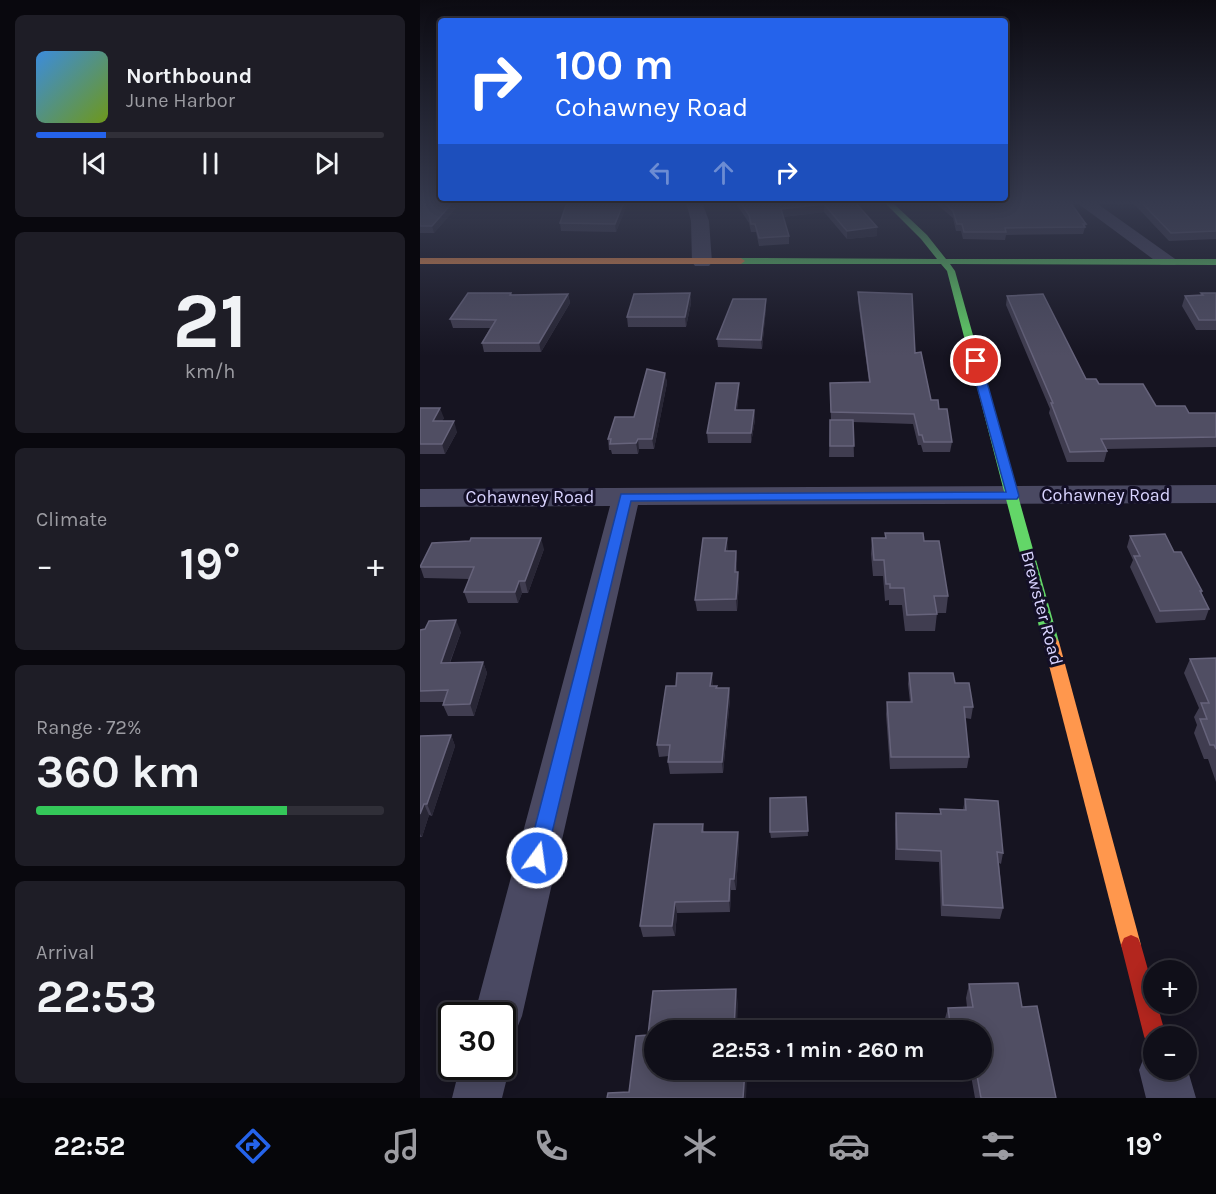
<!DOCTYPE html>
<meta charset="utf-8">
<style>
body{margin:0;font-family:Karla,sans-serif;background:#1e1d26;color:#f1f3f6;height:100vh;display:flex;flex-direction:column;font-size:22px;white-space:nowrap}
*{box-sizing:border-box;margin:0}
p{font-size:20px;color:#9c9ca2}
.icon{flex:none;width:33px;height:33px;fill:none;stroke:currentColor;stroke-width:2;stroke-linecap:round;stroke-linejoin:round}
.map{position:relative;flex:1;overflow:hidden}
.sheet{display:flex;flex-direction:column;gap:15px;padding:15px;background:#09080e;width:420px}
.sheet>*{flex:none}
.hud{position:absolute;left:18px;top:18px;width:570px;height:183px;border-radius:6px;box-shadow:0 3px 15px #0003,0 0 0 2px #302f38;background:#2563eb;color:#fff;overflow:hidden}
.controls{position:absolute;left:723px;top:960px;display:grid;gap:12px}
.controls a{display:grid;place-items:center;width:54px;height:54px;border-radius:50%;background:#100f19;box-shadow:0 3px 15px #0003,0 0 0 2px #302f38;font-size:30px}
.speed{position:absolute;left:18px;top:1002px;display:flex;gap:12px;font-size:30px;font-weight:700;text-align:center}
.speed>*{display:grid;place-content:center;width:78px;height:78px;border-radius:50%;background:#100f19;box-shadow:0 3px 15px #0003,0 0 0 2px #302f38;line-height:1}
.speed .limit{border:3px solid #111;border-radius:9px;background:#fff;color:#111}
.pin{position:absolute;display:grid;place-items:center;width:51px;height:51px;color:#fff;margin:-26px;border:3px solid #fff;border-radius:50%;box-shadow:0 2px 6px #0007}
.me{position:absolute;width:66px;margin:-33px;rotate:14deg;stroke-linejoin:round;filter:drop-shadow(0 0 4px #0008)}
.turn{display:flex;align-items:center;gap:21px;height:126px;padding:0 18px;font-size:27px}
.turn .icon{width:78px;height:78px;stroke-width:2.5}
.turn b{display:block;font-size:42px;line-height:51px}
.lanes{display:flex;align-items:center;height:57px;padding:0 18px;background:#0003;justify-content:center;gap:30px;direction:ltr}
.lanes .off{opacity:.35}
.big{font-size:45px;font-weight:700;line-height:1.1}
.sheet .widget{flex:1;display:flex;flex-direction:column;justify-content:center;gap:9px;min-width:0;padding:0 21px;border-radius:9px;background:#1e1d26}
.sheet .dial{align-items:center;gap:0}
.dial b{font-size:78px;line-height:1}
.song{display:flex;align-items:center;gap:18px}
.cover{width:72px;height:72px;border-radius:9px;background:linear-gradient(135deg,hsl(210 70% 55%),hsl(80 70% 35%))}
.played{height:6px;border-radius:3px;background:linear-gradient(90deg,#2563eb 20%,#302f38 20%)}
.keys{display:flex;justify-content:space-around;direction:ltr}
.heat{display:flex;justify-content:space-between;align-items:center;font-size:33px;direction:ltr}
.charge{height:9px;border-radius:4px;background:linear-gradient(90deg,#34c759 72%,#302f38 0)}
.trip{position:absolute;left:224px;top:1020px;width:348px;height:60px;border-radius:30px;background:#100f19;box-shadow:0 3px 15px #0003,0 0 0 2px #302f38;font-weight:700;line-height:60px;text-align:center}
.tab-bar{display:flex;height:96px;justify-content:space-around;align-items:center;background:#06060a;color:#9c9ca2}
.tab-bar .icon{width:42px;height:42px}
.tab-bar .current{color:#2563eb}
.tab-bar b{font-size:27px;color:#f1f3f6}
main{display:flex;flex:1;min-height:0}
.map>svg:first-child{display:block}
</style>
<main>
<section class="sheet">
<div class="widget">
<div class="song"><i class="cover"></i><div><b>Northbound</b><p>June Harbor</p></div></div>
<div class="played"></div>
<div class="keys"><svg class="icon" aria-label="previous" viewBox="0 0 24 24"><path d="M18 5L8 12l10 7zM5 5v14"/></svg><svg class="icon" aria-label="pause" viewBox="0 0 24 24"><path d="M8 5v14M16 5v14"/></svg><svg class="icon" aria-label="next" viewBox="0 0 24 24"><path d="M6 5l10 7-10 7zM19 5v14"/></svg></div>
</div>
<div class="widget dial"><b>21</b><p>km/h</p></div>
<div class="widget"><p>Climate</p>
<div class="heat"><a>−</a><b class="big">19°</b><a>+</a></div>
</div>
<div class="widget"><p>Range · 72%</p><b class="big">360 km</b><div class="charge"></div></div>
<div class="widget"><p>Arrival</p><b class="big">22:53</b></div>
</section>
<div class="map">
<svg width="796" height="1098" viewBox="0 0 796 1098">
<rect width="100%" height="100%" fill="#161421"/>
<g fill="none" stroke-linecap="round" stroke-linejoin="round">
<g fill="#4a4962" fill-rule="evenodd">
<path d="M266 202H282L289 221 292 262 289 266H275L272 262 271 221Z"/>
<path d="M656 202H675L758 261 755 265H741Z"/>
<path d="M796 485V503L218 505 102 1016 95 1033 82 1038V1016H54L190 506 0 507V489Z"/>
<path d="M82 1048 90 1066 82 1098H32L40 1066H82Z"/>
<path d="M734 1050V1070H766V1064L776 1098H726L719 1070 726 1052Z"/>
</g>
<path fill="#63d668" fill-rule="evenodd" d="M464 202H472L507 235 526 259H796V265L530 264 535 271 639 642 636 646H626L623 642 527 271 521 264H321L317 261 321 258 517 259 501 239Z"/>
<g fill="#ff974d" fill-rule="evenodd">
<path d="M0 258H321L325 261 321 264H0Z"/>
<path d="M631 636 636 638 639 642 721 945 718 952 711 955 704 952 701 945 623 642 626 638Z"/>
</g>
<path fill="#b3261e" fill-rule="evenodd" d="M711 935 718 938 721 945 734 991V1004H737L746 1036H734V1046L727 1044 724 1036 701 945 704 938Z"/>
</g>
<g fill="#403d50">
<path d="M0 202H41L14 233H0Z"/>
<path d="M147 202H208L196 232 141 231 140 223Z"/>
<path d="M315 202H435L457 227V236L427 239 404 212 363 217 369 236V244L339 246 336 232H331L329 223Z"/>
<path d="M514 202H650L666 224 663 234 586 235 585 240 543 239 541 231H536L533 218Z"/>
<path d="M696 202H796V239L749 241 713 203 699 205Z"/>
<path d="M438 292 495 353 511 400 519 409 532 442 530 452H503L501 445H498L493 424 433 422 434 457H409L410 420H411L410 383 449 382 438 301Z"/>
<path d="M91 293 92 295 148 294 150 303 121 352H64L62 343 70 328H33L30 319Z"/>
<path d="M270 293 271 303 266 327H208L207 317Z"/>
<path d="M781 293H796V330H776L762 306 765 296 780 295Z"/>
<path d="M587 296 666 379 736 406 769 413H796V447L686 449 687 451 684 462H647L629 413 630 409 586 305Z"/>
<path d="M346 299V308L342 349 298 347 297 339Z"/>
<path d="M245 373 247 383 234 449H219L218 454H192L191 450H189L188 439 214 417Z"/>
<path d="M319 392 317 410H334L335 420 331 443H288L287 433Z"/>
<path d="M0 408 24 418 22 421 37 432 25 454H0Z"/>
<path d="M465 533 504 541 528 596 526 613H517L515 631H485L482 605H469V600L465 601 463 576H453L451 554 452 538H465Z"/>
<path d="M710 536 754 552 782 591V594L789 609 785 620 736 623 710 567 713 560 707 547Z"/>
<path d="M307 538V551H316L317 563V572H318L319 583 317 611H277L275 600Z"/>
<path d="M124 549 108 593H102L98 603H48L44 592 49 579 4 578 0 566Z"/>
<path d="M0 630 41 632 30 663 63 662 67 673 54 716H28L23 705 24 702H0Z"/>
<path d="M796 658V782L788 759H784L774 733 777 725 774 717 779 708 764 673 770 659Z"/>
<path d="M489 673 535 683 553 707 551 719 545 718 549 757 547 768 470 769 466 714 467 702H490L488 684Z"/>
<path d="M293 686H297V688H309L310 699 303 773 250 774 248 762 249 756 239 757 237 745Z"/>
<path d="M31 735 35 746 12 816 9 815 2 837H0V736Z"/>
<path d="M386 797 388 836 351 838 350 832Z"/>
<path d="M545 799 583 853 581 864 579 863 583 908 580 919 521 916 519 862 475 860V824L476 813 520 814V809L543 810Z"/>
<path d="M283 824 284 832H318L319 843 316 890H311L310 912 257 913 255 936 223 937 220 926Z"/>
<path d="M549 984 602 1007 636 1098H555L550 1070 531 1071 530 1070H561V1030H526L524 1022 528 1008 547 1007 546 998Z"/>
</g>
<g fill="#282635">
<path d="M33 202H41L14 233 12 226Z"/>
<path d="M204 202H208L196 232 195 224Z"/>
<path d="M700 202H713V203L699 205Z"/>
<path d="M404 204V212L361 217V209Z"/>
<path d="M457 227V236L427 239V231Z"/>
<path d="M270 293 271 303 266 327 265 317Z"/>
<path d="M148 294 150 303 121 352 119 343Z"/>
<path d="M346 299V308L342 349 341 340Z"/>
<path d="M245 373 247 383 234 449 232 439Z"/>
<path d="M319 383V392L316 420 315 410Z"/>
<path d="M20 408 24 418 16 432 13 421Z"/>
<path d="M334 410 335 420 331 443V433Z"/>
<path d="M34 421 37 432 25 454 22 444Z"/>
<path d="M218 439 219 449 218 454 216 443Z"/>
<path d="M121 538 124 549 108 593 105 581Z"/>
<path d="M307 538 308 549 306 563 305 551Z"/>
<path d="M316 551 317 563 316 583 315 572Z"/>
<path d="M318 572 319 583 317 611 316 599Z"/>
<path d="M99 581 102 593 98 603 95 592Z"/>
<path d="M36 620 41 632 25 675 21 663Z"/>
<path d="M63 662 67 673 54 716 50 704Z"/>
<path d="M292 673 293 684 292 697 290 686Z"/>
<path d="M309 688 310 699 303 773 302 762Z"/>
<path d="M31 735 35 746 12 816 7 804Z"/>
<path d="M4 804 9 815 2 837 0 834V814Z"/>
<path d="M318 832 319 843 316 890 314 879Z"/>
<path d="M310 879 311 890 310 912 309 901Z"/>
<path d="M255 902 257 913 255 936 252 926Z"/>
<path d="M316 989 318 1004 317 1030H314Z"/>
<path d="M325 1070 327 1078 326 1098H323Z"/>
</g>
<g fill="#504e63" stroke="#66637b" stroke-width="1.5">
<path d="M0 202H33L12 226H0Z"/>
<path d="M147 202H204L195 224 140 223Z"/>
<path d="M320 202H435L457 227 427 231 404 204 361 209 369 236 339 238 335 224H331L329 215Z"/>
<path d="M523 202H650L666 224H663L665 227 585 228 586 232H544L542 224H537L533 211Z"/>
<path d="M721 202H796V231L751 233Z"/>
<path d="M438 292 492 294 495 353 501 352 511 400H518L519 409H527L532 442H504L502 435H499L494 414 411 412 410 383 450 382Z"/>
<path d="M48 293H91L90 295 148 294 119 343H62L76 320 30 319Z"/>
<path d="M270 293 265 317H207L214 294Z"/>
<path d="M781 293H796V320H779L765 296 783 295Z"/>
<path d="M623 294 666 379H676L679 384H723L736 406H765L769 413H796V437L681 439 687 451 650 452 631 403H633L587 296Z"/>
<path d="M313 299H346L341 340 297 339Z"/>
<path d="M227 369 245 373 232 439H218L216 443 190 444 191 439H188L195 417H214Z"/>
<path d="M296 383H319L315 410H334L331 433H287Z"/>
<path d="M0 408H20L13 421H34L22 444H0Z"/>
<path d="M410 420H433L434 446H410Z"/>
<path d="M465 533H503L504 541H519L528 596H514L517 614 487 615 484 588H470V584H466L464 560H454L452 538H466Z"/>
<path d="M745 534 754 552H761L782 591H780L789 609 740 611 714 556H720L710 536Z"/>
<path d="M51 538H121L105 581H99L95 592H44L54 567H0L12 543 50 541Z"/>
<path d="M283 538H307L305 551H316L315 572H318L316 599 275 600Z"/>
<path d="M36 620 21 663 63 662 50 704 23 705 28 690 0 691V630L5 629 9 621Z"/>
<path d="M796 658V749L794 745H790L780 719H787L781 703H789L770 659Z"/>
<path d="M257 673H292L290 686H297L296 688H309L302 762H248L250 745H237L246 686H256Z"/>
<path d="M489 673H533L535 683H549L553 707H544L549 757H471L467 702H492Z"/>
<path d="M31 735 7 804H4L0 814V736Z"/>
<path d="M386 797 388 831 350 832V798Z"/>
<path d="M545 799 578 801 583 853 577 852 583 908 523 905 521 851 477 849 476 813 521 814 520 809 546 810Z"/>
<path d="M234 824H283L282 832H318L314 879H310L309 901 255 902 252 926H220Z"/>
<path d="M598 983 602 1007 617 1006 636 1098H561L556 1070H561V1030H531L528 1008 553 1007 549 984Z"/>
<path d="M316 989 314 1030H234V1070H325L323 1098H187L188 1093 209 1092 216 1036 228 1035 233 991Z"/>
</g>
<linearGradient id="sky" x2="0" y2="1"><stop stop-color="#0c0b12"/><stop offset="0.57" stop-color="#363a4e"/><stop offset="1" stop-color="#363a4e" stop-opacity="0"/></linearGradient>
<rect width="796" height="356" fill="url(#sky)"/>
<path fill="#2563eb" stroke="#184099" stroke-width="1.5" d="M556 358 561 361 599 496 597 499 211 501 126 858 123 864 117 866 110 864 107 858 201 494 586 492 550 361Z"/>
<g text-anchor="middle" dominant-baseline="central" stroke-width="6" stroke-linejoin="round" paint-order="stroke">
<g font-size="18" fill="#d9d4ff" stroke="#130f26">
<text x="686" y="495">Cohawney Road</text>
<text x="110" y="497">Cohawney Road</text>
<text transform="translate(622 608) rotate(75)">Brewster Road</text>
</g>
</g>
</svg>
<div class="controls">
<a>+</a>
<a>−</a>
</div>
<div class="speed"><div class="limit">30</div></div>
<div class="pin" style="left:556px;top:361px;background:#d93025"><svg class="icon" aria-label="arrive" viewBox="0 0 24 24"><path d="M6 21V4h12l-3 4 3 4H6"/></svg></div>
<svg class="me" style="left:117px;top:858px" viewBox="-20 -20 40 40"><circle r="17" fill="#2563eb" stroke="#fff" stroke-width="3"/><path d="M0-11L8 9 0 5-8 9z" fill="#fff"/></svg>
<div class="trip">22:53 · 1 min · 260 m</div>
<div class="hud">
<div class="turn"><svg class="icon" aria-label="right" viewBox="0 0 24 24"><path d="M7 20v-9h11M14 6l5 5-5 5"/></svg><div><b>100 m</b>Cohawney Road</div></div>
<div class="lanes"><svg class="icon off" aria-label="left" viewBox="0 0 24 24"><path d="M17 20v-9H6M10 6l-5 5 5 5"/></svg><svg class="icon off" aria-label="ahead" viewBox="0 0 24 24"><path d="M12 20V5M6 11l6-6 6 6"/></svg><svg class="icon" aria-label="right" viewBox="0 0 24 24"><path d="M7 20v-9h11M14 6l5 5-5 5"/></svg></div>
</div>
</div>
</main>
<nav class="tab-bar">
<b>22:52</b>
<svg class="icon current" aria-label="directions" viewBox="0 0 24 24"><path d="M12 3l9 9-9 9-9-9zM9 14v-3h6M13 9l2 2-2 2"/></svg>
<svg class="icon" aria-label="music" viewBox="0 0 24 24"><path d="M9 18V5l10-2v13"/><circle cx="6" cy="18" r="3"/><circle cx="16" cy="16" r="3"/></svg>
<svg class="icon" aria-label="phone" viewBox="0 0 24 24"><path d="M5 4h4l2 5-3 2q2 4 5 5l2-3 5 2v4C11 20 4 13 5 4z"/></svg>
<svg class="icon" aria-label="climate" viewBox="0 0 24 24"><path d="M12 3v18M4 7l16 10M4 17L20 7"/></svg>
<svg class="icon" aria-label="car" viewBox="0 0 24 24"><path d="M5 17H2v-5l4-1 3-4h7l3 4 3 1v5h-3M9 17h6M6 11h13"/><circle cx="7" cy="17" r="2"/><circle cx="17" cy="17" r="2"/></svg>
<svg class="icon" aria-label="filters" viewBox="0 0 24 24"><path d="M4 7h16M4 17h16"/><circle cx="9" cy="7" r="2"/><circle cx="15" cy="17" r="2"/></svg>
<b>19°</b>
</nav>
